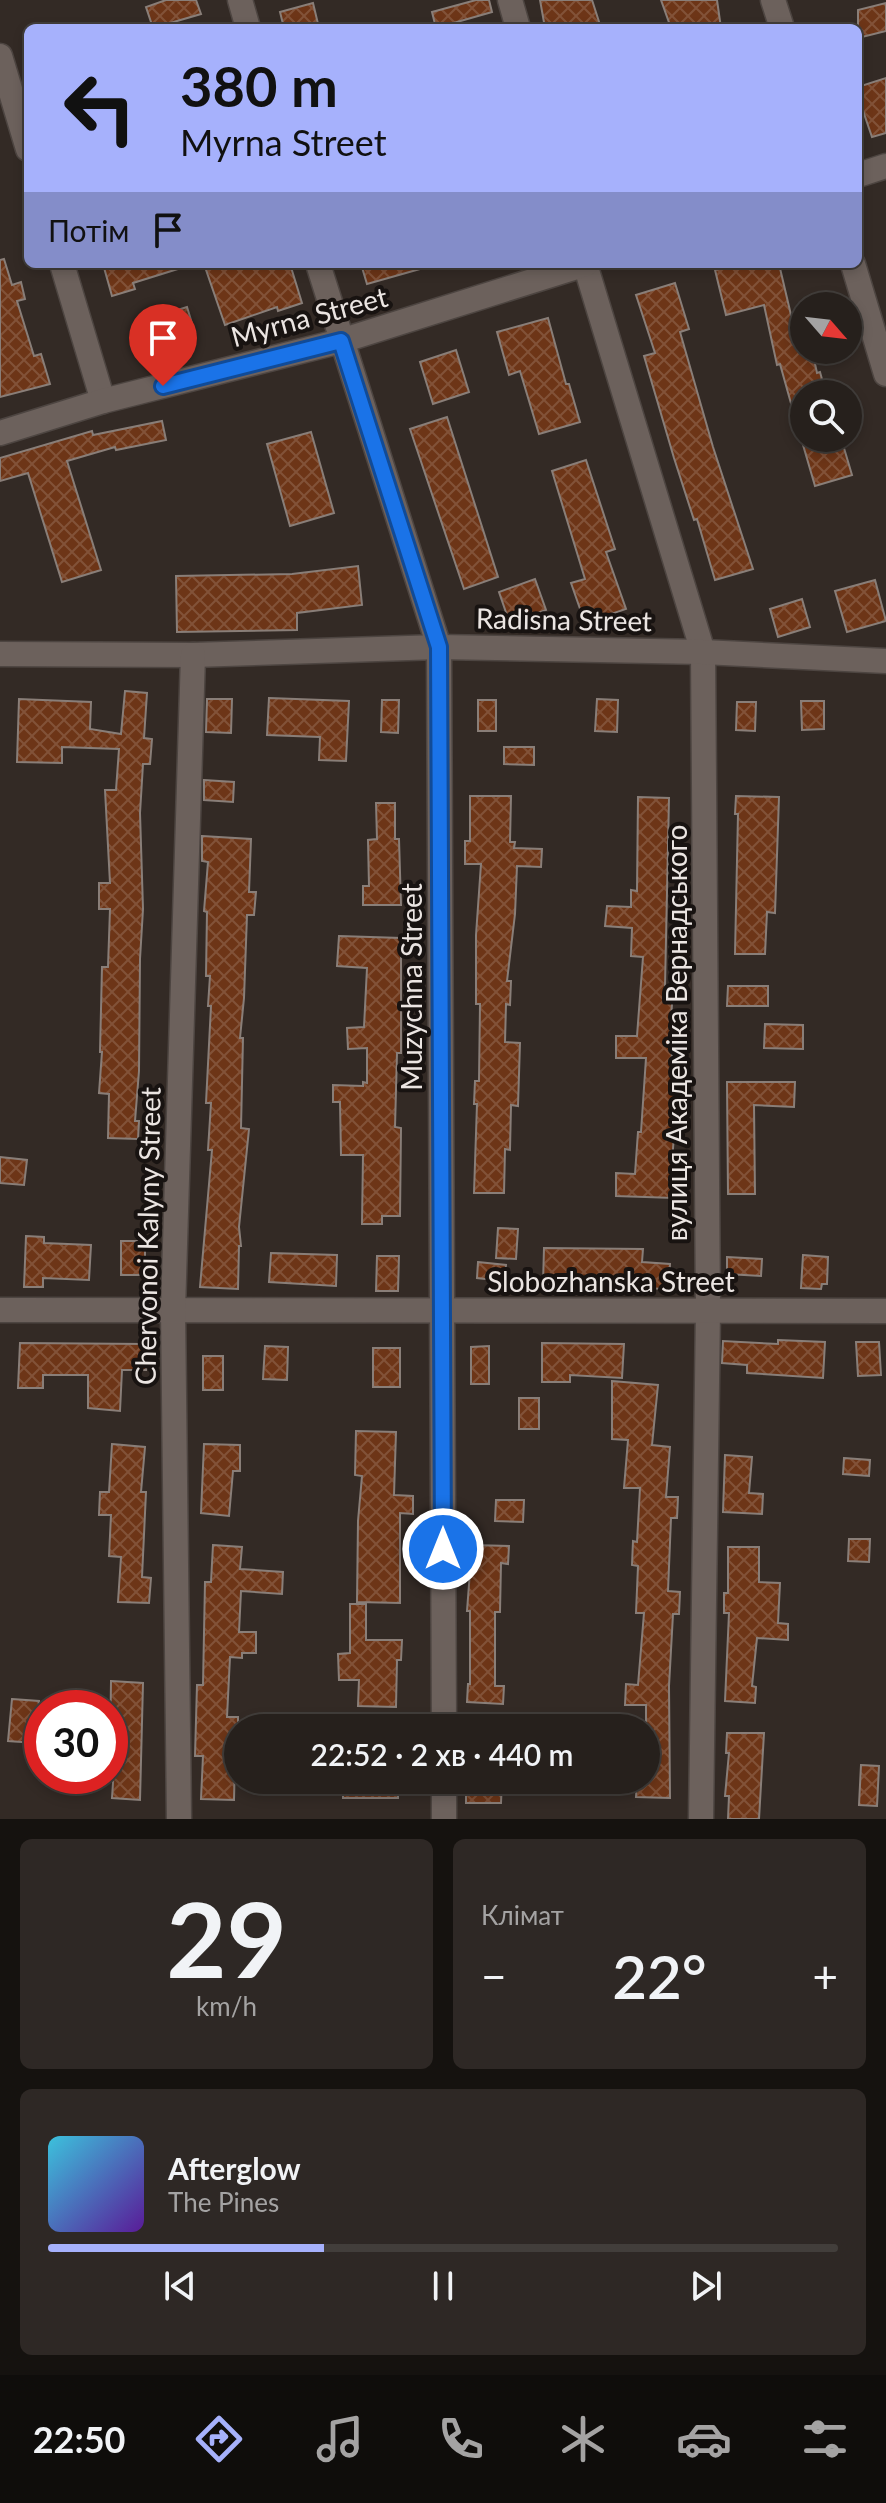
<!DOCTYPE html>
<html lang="uk">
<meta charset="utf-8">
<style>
body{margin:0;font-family:Lato,sans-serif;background:#2e2825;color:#f1f3f6;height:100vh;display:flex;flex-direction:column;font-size:30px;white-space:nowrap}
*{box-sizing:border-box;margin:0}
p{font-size:26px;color:#a4a3a3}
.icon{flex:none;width:44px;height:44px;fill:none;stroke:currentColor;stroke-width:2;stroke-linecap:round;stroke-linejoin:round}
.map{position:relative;height:1819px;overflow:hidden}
.sheet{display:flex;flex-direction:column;gap:20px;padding:20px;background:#15120f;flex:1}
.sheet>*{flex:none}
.top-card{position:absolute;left:24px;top:24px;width:838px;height:244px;border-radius:12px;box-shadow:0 4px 12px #0003,0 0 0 2px #423e3b;background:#a6b1fc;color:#111;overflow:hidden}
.needle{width:52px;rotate:118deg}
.controls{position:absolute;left:790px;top:292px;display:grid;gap:16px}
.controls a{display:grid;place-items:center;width:72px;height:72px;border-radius:50%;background:#26201c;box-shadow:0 4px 12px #0003,0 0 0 2px #423e3b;font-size:40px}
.speed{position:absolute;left:24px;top:1690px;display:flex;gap:16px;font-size:40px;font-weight:700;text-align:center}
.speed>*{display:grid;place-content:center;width:104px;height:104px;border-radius:50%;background:#26201c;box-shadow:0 4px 12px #0003,0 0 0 2px #423e3b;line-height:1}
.speed .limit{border:12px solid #d22;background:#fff;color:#111}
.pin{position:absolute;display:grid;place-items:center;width:68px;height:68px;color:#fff;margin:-82px -34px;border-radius:50% 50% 50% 0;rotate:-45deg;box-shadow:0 0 8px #0007}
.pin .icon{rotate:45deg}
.me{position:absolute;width:88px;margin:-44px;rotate:0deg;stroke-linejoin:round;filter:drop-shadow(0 0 6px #0008)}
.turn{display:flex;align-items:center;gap:28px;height:168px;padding:0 24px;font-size:36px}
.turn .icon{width:104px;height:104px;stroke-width:2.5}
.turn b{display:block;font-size:56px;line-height:68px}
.then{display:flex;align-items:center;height:76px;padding:0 24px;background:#0003;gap:16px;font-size:30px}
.big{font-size:60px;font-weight:600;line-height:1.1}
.sheet .card{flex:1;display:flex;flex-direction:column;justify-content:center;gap:12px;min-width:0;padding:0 28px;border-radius:12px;background:#2e2825}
.sheet .dial{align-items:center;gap:0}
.dial b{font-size:104px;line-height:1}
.song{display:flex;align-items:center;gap:24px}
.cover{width:96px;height:96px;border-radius:12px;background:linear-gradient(135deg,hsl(190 70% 55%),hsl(270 70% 35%))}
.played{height:8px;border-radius:4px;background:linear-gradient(90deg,#a6b1fc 35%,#423e3b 35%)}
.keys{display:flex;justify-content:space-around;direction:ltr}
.heat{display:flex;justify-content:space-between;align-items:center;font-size:44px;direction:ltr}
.sheet .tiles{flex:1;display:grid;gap:20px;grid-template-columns:1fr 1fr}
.card:last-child{grid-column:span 2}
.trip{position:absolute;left:224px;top:1714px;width:436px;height:80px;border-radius:40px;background:#26201c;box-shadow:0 4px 12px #0003,0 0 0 2px #423e3b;font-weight:600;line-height:80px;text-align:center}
.tabs{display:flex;height:128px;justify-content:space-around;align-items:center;background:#0f0d0b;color:#a4a3a3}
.tabs .icon{width:56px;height:56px}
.tabs .on{color:#a6b1fc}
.tabs b{font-size:36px;color:#f1f3f6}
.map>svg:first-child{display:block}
</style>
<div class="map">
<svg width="886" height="1819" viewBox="0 0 886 1819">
<defs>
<pattern id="building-cross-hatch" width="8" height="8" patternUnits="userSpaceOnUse" patternTransform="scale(2)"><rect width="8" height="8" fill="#6d3517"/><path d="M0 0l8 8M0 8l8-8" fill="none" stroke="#825238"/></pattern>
</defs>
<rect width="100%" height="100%" fill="#332a25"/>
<g fill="url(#building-cross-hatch)" stroke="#897e78" stroke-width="2">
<path d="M166 0H196L201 14 153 28 146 7Z"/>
<path d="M476 0H489L492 12 436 28 432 12Z"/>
<path d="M540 0H592L601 28H545Z"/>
<path d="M661 0H717L721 28H671Z"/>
<path d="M313 3 319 28H284L280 12Z"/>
<path d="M886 3V31L858 38V10Z"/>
<path d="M886 78V133L872 137 858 96V87Z"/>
<path d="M4 259 12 285 21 282 25 299 17 301 34 356 41 354 50 384 0 397V260Z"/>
<path d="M103 264H180L181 268 133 283 135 289 112 296Z"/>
<path d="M204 264H290L302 303 278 311 277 307 225 325Z"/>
<path d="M361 264H419L420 269 367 284Z"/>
<path d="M738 264H779L791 315 804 312V350H812L817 373 820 372 826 394H804V431L799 432 780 364 777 365 764 305 726 315 715 270Z"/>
<path d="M675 283 689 329 680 332 713 447 753 569 715 580 697 519 694 520 674 458 644 356 655 353 636 295Z"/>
<path d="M187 307 195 333 179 338 171 312Z"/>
<path d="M548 318 566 384H569L580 422 539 434 520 371 509 375 497 332Z"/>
<path d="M456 350 469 392 433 404 420 362Z"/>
<path d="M447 417 498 577 464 589 410 429Z"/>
<path d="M162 421 166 440 116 450 115 447 67 461 101 570 62 582 28 473 0 481V458L92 431 93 435Z"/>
<path d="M311 432 334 513 290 526 267 444Z"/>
<path d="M801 438H841L852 475 815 486Z"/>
<path d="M586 460 615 549 606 552 626 609 585 623 571 583 585 579 552 471Z"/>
<path d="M358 566 362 605 297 613V630L177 632 176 576 292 574Z"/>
<path d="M535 579 546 610 510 624 499 592Z"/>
<path d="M875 580 886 621 847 632 835 591Z"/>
<path d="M802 599 810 627 778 637 770 609Z"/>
<path d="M125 691 147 693 144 738 152 739 150 764H143L140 813 143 909 140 959 139 1071 135 1121H139L138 1139 108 1138 109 1094 99 1093 102 1052H100L102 967H108L110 909H99V883H110L105 790H116L119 749 62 747V763L17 762 19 699 91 702 90 729 121 734Z"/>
<path d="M269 698 349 701 346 761 319 760 320 737 267 735Z"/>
<path d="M207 699H232L231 733 206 732Z"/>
<path d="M597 699 618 700 617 732 595 731Z"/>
<path d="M382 700H399L398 733 381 732Z"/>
<rect x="478" y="700" width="18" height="31"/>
<path d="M801 701H824V729L802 730Z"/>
<path d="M737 702H756L755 731 736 730Z"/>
<path d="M504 747H534V765L504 764Z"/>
<path d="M204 780 234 782 233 802 204 800Z"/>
<path d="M470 796H511L510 842H515L514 848 542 849 541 867 517 866 515 914 507 981H511L510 1005 506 1004 505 1042 520 1043 518 1106 511 1105 510 1150 505 1149 504 1193H474L477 1104H474L475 1081H479L480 1004H476V935L481 864H465V841H470Z"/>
<path d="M736 796 779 797 775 913 767 912 765 954H735L738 814H735Z"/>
<path d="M638 797 669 798 665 987 673 988 670 1036H672V1083H675L674 1109H676L671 1175H674V1198L616 1196V1173L635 1174 638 1132H641L646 1058H616V1036H637L643 957 631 956 632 928 605 926 607 906 631 907V890L637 891Z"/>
<path d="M376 803H395V839H399L401 905H363V886H369L368 840 377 839Z"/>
<path d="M202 836 251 839 249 892H256L254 915H247L244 998 240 1038H243L241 1128 249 1129 239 1227 241 1246H239L238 1289 200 1287 212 1150H208L211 1103H206L211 1006H208L210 976H206L207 912 204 911 208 862 202 861Z"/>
<path d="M339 936 401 938V1053H397L395 1127 401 1128 400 1216H382V1224H362L363 1155H341L340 1102H333V1085L363 1086V1082L367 1083V1048L348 1049 347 1028 364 1027 367 968 337 966Z"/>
<path d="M728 986H768V1006H727Z"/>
<path d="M765 1024 803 1025V1049L764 1048Z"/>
<path d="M727 1082H795L794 1107 754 1105 755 1194H728Z"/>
<path d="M0 1157 27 1160 24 1185 0 1183Z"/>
<path d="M498 1228 518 1229 516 1259 496 1258Z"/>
<path d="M26 1236 44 1237V1243L91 1245 89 1280 43 1278V1287H24Z"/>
<rect x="121" y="1241" width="24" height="34"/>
<path d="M544 1248 643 1249 642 1262 670 1264 669 1289 638 1288V1284H543Z"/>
<path d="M271 1253 337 1255 336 1286 269 1282Z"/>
<path d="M803 1255 828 1257 827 1284H822L821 1289 801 1288Z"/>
<path d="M377 1256H399L398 1291H376Z"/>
<path d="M727 1257 762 1259 761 1276 727 1274Z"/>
<path d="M478 1262 506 1265 504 1281 477 1278Z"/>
<path d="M778 1340 825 1342 823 1378 747 1373V1365L722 1363 723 1341 778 1344Z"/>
<path d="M856 1342H879L881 1375 858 1376Z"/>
<path d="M20 1343 146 1344V1370H122L120 1411 88 1408V1375H43V1388H18Z"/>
<path d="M542 1343 624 1344 622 1378 570 1375V1382H542Z"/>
<path d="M265 1346 288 1347 287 1380 263 1379Z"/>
<path d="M489 1346V1384H471V1347Z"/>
<rect x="373" y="1348" width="27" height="39"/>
<rect x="203" y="1356" width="20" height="34"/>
<path d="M612 1381 658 1385 652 1445 670 1447 666 1497H678L677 1518H671L668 1591 680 1592 679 1614H673L669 1686 670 1798 636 1797 637 1780H646V1705H625L626 1684 638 1685 644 1613H636L638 1566 632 1565 633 1541 637 1542 640 1488H624L628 1440 612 1439Z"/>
<rect x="519" y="1398" width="20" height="31"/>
<path d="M356 1431 396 1432 394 1495 413 1496V1514L400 1513V1603L357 1602 358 1521 362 1476 355 1475Z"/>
<path d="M112 1444 145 1447 141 1492H146L142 1577 151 1578 149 1603 118 1602 121 1557 109 1556 111 1515H99L100 1492H109Z"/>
<path d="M204 1444 240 1445V1471H233L229 1516 201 1513Z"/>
<path d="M725 1455 752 1457 749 1493 763 1494 762 1514 723 1512Z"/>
<path d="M844 1458 870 1460 869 1476 843 1474Z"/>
<path d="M496 1500H524L523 1522 495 1521Z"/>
<path d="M849 1539H870L869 1562 848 1561Z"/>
<path d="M213 1545 242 1547 240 1569 283 1572 282 1594 241 1591 239 1632H256V1653H242V1658L230 1657 227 1717H238V1756H235L234 1800 201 1799 203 1756H195L197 1685H203L205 1582H211Z"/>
<path d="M472 1545 509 1546 508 1564 501 1563 500 1612H495V1686H504L503 1704 467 1702 468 1684H470V1611H467Z"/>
<path d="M728 1547H759V1582L780 1583 778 1623 788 1624V1640L757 1638 752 1686 756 1687 755 1703 725 1701 729 1613H724V1593H728Z"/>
<path d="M350 1604H366V1640H402L401 1660H397L396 1707 358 1706 359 1680H339L338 1654 350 1653Z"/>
<path d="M111 1681 143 1683 140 1800 112 1798 115 1753H110Z"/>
<path d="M12 1699 39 1701 35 1743 8 1741Z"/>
<path d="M727 1733H764L759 1819H728L729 1796H725L729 1753H726Z"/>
<path d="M861 1765 879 1766 877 1806 859 1805Z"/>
<rect x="343" y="1780" width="55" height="18"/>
<path d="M466 1780H502L501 1803H466Z"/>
</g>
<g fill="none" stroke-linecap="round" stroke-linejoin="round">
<g stroke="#4d4541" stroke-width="27">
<g id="minor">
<path d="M240 0 248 28"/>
<path d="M510 0 518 28"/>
<path d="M773 0 782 28"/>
<path d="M0 56 28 149"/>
<path d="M858 175 886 166"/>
<path d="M62 264 103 401"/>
<path d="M318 264 439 647 444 1728"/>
<path d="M585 264 703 652 708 1310 701 1819"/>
<path d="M853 264 886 374"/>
<path d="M0 433 103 401 341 341 586 264"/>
<path d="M0 654 193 655 439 647 703 652 886 661"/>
<path d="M0 1310 886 1311"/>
<path d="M444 1780V1819"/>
<path d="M179 1819 173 1310 193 655"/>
</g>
</g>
<use href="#minor" stroke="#6c615c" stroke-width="24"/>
</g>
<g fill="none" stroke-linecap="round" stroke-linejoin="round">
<g stroke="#114b97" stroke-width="20">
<path id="route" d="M163 386 341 341 439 647 443 1549"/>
</g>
<use href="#route" stroke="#1a73e8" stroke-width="14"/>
</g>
<g text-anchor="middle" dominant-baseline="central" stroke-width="8" stroke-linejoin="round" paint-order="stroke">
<g font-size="28" fill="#ebe5e2" stroke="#181311">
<text transform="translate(309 316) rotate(-15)">Myrna Street</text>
<text transform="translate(564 619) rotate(1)">Radisna Street</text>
<text transform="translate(411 987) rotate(-90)">Muzychna Street</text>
<text transform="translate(676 1033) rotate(-90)">вулиця Академіка Вернадського</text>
<text transform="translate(147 1236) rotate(-89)">Chervonoi Kalyny Street</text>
<text x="611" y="1281">Slobozhanska Street</text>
</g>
</g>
</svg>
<div class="controls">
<a><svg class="needle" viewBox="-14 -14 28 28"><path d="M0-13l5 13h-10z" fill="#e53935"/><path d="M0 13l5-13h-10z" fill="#a4a3a3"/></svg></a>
<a><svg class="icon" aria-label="search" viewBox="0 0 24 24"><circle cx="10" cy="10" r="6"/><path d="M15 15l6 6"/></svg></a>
</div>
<div class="speed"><div class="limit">30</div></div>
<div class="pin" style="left:163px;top:386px;background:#d93025"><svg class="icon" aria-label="arrive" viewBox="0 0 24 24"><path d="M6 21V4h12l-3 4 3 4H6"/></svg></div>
<svg class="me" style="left:443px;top:1549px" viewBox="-20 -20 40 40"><circle r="17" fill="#1a73e8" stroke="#fff" stroke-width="3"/><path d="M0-11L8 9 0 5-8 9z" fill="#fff"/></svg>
<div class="trip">22:52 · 2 хв · 440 m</div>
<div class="top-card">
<div class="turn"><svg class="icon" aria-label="left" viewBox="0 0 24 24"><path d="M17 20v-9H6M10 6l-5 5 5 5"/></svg><div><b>380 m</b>Myrna Street</div></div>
<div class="then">Потім<svg class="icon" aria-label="arrive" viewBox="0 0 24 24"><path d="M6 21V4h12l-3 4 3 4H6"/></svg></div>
</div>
</div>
<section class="sheet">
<div class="tiles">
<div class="card dial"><b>29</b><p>km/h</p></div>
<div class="card"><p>Клімат</p>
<div class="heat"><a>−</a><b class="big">22°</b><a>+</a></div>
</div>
<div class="card">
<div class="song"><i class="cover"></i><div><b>Afterglow</b><p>The Pines</p></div></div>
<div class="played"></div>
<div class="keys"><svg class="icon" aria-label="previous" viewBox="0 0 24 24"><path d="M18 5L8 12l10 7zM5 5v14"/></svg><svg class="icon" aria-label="pause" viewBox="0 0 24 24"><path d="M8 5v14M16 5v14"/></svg><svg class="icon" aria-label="next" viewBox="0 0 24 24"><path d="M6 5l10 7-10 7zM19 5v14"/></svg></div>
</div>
</div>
</section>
<nav class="tabs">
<b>22:50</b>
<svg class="icon on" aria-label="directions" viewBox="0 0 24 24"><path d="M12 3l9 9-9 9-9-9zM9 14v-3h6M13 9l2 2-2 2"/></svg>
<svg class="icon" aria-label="music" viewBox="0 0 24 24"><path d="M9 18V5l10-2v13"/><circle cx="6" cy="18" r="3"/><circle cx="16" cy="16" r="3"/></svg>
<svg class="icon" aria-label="phone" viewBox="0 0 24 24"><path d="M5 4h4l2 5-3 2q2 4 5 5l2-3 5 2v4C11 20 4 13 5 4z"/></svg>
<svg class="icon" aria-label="climate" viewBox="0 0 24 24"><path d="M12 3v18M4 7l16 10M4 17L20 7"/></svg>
<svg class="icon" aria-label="car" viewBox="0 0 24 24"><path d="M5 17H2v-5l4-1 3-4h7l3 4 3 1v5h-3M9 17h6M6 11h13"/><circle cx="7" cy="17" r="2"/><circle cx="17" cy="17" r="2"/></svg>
<svg class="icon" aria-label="filters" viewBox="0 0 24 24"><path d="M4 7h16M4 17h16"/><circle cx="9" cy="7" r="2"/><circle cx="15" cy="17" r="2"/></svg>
</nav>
